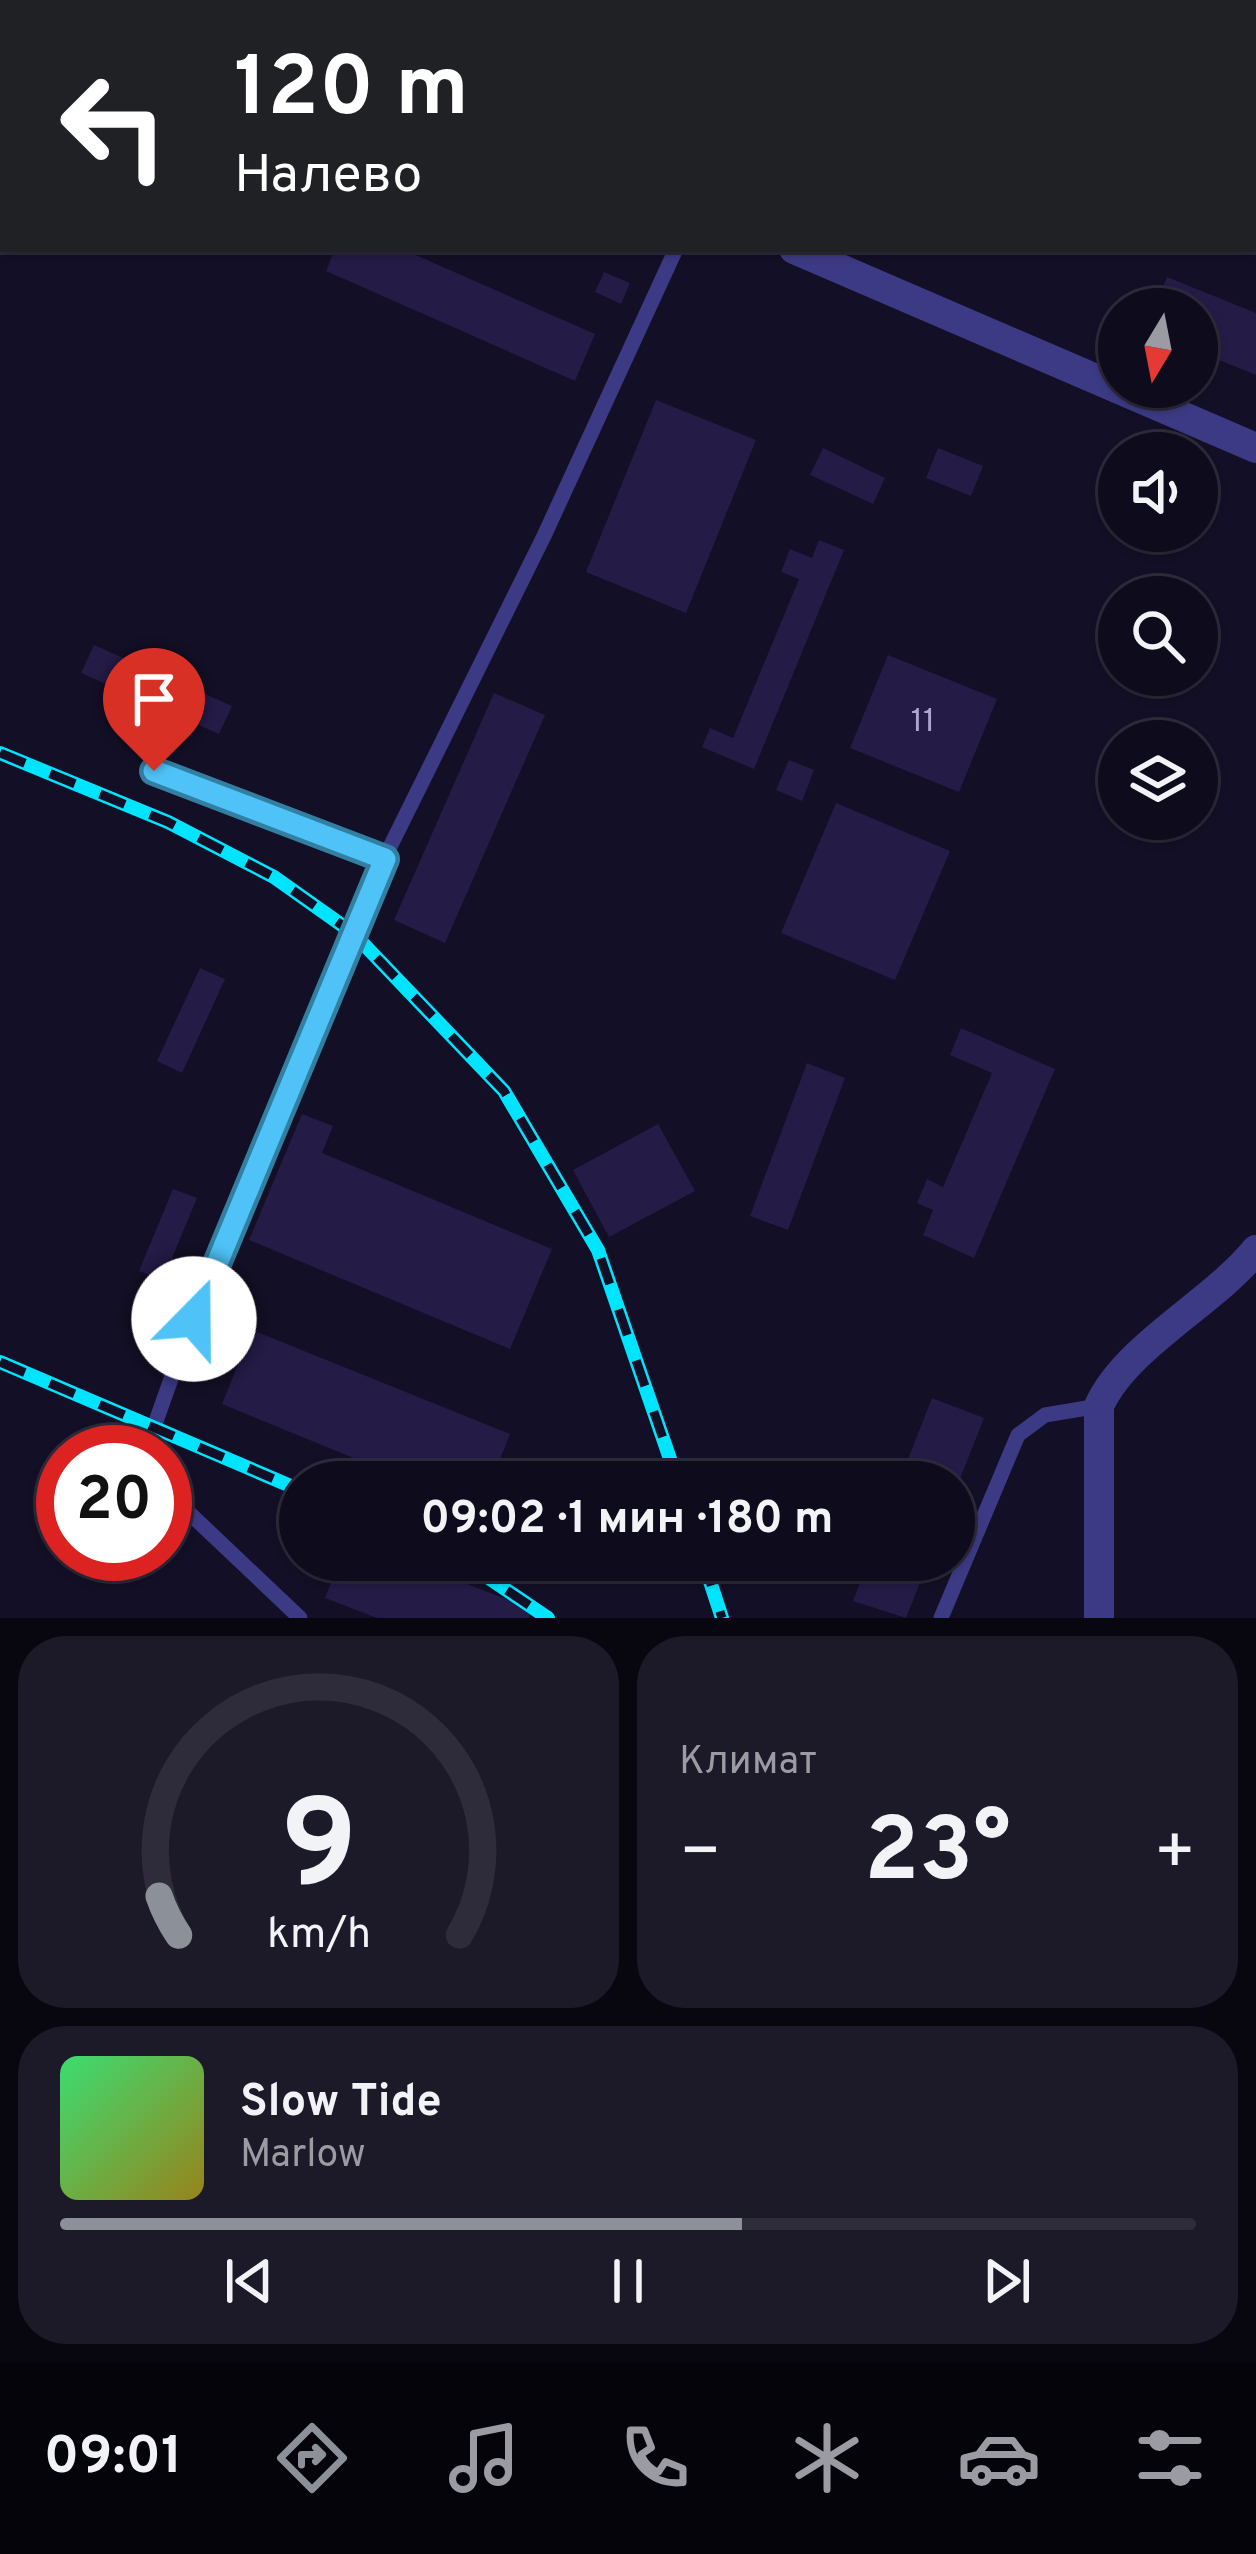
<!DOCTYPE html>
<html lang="ru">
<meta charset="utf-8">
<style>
body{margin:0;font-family:Overpass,sans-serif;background:#1c1929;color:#f1f3f6;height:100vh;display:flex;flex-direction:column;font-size:45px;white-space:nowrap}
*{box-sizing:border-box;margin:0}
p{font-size:39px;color:#9b9ba3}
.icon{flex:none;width:66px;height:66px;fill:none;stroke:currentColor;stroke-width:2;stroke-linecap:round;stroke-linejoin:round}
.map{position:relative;height:1618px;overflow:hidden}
.sheet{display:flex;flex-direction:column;gap:18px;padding:18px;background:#08060f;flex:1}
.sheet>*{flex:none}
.top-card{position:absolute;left:0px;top:0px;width:1257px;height:252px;box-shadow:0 3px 9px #0004,0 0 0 3px #2e2b3b;background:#202124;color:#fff;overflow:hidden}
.needle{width:78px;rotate:190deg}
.buttons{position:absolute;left:1098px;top:288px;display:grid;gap:24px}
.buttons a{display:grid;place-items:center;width:120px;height:120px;border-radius:50%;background:#0e0b1c;box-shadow:0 3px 9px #0004,0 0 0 3px #2e2b3b;font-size:60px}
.speed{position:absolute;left:36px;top:1425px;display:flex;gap:24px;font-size:60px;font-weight:700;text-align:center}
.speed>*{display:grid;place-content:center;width:156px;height:156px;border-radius:50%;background:#0e0b1c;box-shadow:0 3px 9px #0004,0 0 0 3px #2e2b3b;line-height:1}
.speed .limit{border:18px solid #d22;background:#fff;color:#111}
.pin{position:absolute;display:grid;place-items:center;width:102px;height:102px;color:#fff;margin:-123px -51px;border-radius:50% 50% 50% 0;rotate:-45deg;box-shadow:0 0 12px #0007}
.pin .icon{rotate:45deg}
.me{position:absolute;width:132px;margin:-66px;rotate:22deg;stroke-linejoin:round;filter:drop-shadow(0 0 9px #0008)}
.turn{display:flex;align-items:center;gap:42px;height:252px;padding:0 36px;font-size:54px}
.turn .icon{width:156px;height:156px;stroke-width:2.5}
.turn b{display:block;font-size:84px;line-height:102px}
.big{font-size:90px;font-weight:700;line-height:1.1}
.sheet .widget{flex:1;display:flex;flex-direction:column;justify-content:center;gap:18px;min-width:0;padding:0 42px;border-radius:48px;background:#1c1929}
.sheet .dial{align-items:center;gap:0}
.dial svg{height:312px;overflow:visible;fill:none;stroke:#2e2b3b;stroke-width:7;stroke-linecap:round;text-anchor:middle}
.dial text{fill:#f1f3f6;stroke:none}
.song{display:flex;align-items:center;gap:36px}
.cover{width:144px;height:144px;border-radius:18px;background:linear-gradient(135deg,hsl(140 70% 55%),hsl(50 70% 35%))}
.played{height:12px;border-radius:6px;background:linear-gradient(90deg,#8c9099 60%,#2e2b3b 60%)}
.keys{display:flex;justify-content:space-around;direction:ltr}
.heat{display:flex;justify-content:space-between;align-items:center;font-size:66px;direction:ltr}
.sheet .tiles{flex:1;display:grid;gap:18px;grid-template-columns:1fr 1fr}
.widget:last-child{grid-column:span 2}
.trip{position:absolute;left:279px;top:1461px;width:696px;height:120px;border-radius:60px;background:#0e0b1c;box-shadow:0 3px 9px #0004,0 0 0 3px #2e2b3b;font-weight:700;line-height:120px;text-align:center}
.menu{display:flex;height:192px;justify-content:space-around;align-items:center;background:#06040b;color:#9b9ba3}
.menu .icon{width:84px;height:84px}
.menu .active{color:#8c9099}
.menu b{font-size:54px;color:#f1f3f6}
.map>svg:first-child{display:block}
</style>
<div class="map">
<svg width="1256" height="1618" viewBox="0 0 1256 1618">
<rect width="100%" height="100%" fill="#130f26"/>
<g fill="#241b47">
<path d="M335 249H402L595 334 575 381 326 271Z"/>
<path d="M604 272 630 283 621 304 595 292Z"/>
<path d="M1167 277 1256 313V375L1197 351V309H1154Z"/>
<path d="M656 400 756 440 686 613 586 572Z"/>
<path d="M823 448 885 478 873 504 810 475Z"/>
<path d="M938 448 983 466 971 496 926 478Z"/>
<path d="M819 540 844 550 754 769 702 747 710 728 733 738 799 579 781 572 790 549 812 558Z"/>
<path d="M94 645 232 706 219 734 81 673Z"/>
<path d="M888 655 997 699 959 792 850 748Z"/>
<path d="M494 693 545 715 445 943 394 920Z"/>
<path d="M789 760 814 770 802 801 776 790Z"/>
<path d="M836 803 950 851 895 980 781 933Z"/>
<path d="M200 968 225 979 182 1073 157 1061Z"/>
<path d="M961 1028 1055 1069 974 1258 923 1235 933 1210 917 1203 927 1179 943 1187 992 1073 950 1055Z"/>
<path d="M807 1063 845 1078 788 1230 750 1216Z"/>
<path d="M302 1114 333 1126 322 1153 552 1249 510 1349 249 1240Z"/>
<path d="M658 1124 695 1191 609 1237 573 1170Z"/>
<path d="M173 1189 197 1198 172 1258 188 1264 178 1287 139 1271Z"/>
<path d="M252 1330 510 1434 491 1482H412L222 1404Z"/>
<path d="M932 1398 984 1418 954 1494V1482H899Z"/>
<path d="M340 1560H405L532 1609 529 1618H377L325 1598Z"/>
<path d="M869 1560H929L906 1618 853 1601Z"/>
</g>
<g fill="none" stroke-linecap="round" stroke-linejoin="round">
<g stroke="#3d3a85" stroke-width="15">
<path d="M154 771 384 859"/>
<path d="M151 1452 154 1427 177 1362 384 859 544 536 676 249"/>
<path d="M165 1490 300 1618"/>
<path d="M941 1618 1018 1435 1045 1415 1099 1406"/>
</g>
<path stroke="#3d3a85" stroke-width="30" d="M1099 1618V1406C1125 1347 1213 1303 1256 1250"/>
<g stroke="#3d3a85" stroke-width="30">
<path d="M217 0 224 3"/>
<path d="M794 249 1256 448"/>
</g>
<g stroke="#00e5ff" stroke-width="14">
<g id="rail">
<path d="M0 753 168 822 274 877 353 933 504 1091 598 1250 678 1482"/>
<path d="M0 1362 300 1490"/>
<path d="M462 1560 548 1618"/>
<path d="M703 1560 722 1618"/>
</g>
</g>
<use href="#rail" stroke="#130f26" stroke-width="9" stroke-dasharray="27" stroke-linecap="butt"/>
</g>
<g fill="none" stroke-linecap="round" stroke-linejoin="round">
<g stroke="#337fa1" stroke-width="30">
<path id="route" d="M154 771 385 859 194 1319"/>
</g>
<use href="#route" stroke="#4fc3f7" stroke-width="21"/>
</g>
<g text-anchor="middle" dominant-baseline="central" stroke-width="12" stroke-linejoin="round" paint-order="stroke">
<g font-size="33" fill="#aca6d1">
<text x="923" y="723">11</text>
</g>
</g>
</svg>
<div class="buttons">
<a><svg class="needle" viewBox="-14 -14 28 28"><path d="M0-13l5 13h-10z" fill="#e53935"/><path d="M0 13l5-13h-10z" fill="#9b9ba3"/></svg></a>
<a><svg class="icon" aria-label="sound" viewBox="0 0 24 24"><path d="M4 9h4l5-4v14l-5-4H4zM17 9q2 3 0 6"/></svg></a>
<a><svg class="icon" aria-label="search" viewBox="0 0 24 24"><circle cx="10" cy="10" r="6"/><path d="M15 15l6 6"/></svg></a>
<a><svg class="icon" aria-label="layers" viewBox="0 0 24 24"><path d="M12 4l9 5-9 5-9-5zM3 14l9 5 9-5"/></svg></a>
</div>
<div class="speed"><div class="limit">20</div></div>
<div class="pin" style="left:154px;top:771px;background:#d93025"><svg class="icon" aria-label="arrive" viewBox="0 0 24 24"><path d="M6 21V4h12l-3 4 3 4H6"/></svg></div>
<svg class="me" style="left:194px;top:1319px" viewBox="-20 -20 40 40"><circle r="19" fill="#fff"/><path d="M0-13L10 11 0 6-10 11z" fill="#4fc3f7"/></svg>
<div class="trip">09:02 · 1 мин · 180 m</div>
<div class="top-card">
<div class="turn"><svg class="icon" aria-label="left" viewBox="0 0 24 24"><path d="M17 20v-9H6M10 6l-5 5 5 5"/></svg><div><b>120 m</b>Налево</div></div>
</div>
</div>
<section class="sheet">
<div class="tiles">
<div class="widget dial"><svg viewBox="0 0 100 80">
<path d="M14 69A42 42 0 1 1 86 69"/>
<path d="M14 69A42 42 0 0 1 9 59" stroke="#8c9099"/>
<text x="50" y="56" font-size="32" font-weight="700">9</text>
<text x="50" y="72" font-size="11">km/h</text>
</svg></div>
<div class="widget"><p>Климат</p>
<div class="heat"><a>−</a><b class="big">23°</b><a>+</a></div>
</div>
<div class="widget">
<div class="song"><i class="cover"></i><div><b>Slow Tide</b><p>Marlow</p></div></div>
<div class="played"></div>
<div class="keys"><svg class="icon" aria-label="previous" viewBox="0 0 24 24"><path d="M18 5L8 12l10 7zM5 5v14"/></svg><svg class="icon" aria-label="pause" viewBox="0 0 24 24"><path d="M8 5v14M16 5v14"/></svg><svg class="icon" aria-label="next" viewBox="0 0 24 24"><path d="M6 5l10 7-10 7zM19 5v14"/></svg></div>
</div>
</div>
</section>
<nav class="menu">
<b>09:01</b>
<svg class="icon active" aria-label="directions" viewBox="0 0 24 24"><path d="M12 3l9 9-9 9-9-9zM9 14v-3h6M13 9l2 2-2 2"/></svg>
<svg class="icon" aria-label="music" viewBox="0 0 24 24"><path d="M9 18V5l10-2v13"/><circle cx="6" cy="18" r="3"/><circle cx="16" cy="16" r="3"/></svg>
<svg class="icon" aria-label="phone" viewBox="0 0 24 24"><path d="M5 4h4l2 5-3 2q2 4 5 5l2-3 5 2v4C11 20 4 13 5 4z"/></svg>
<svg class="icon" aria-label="climate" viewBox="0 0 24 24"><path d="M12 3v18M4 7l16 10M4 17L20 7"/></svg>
<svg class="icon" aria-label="car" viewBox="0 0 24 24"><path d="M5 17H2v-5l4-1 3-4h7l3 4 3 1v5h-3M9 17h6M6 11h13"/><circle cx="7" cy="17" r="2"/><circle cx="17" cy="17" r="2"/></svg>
<svg class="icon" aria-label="filters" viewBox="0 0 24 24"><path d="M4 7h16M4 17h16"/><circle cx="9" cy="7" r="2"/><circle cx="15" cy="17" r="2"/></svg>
</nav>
